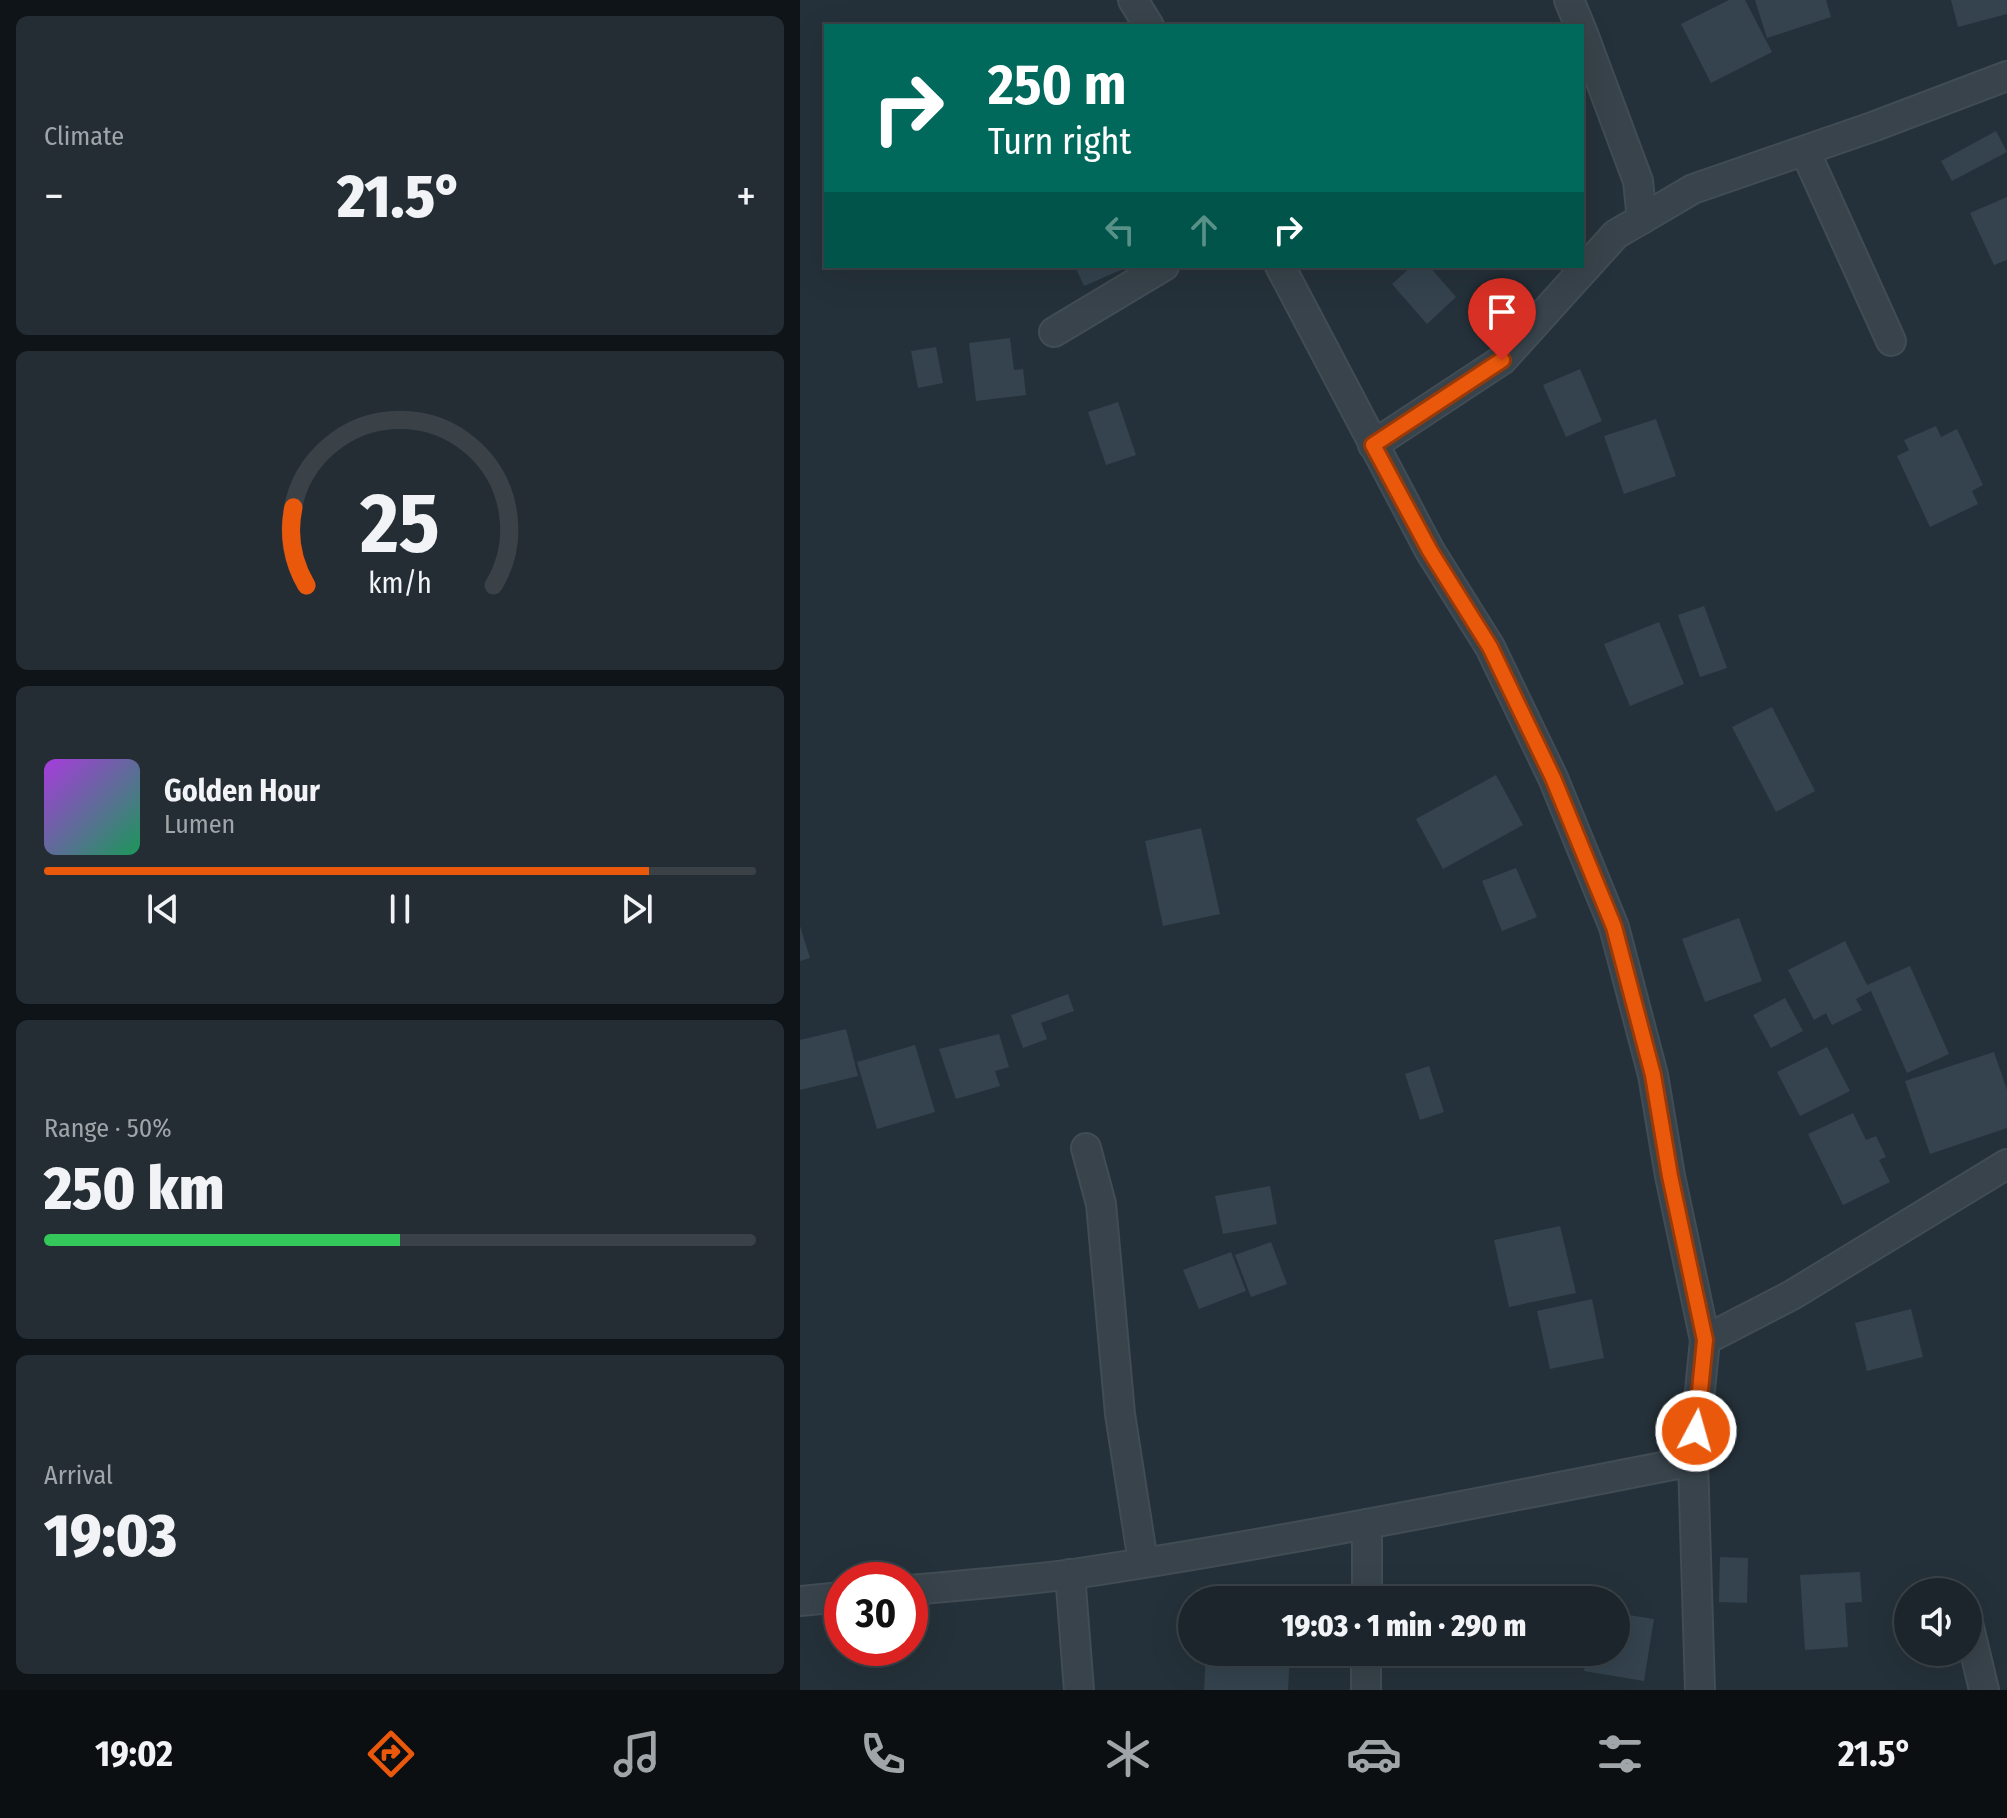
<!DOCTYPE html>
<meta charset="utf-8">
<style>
body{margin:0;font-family:"Fira Sans Condensed",sans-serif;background:#252d34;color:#f1f3f6;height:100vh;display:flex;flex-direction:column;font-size:30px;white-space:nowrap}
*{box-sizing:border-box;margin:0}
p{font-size:26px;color:#a0a5a9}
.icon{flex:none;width:44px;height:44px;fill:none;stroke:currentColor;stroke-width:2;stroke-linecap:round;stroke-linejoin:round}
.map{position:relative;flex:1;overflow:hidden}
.details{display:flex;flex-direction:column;gap:16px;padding:16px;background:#0f1418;width:800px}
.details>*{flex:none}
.banner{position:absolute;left:24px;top:24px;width:760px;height:244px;border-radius:0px;box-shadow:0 8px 32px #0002,0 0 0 2px #3a4248;background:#00695c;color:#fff;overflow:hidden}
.buttons{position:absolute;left:1094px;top:1578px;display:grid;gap:16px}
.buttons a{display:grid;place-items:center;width:88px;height:88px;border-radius:50%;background:#1c252c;box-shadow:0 8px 32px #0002,0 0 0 2px #3a4248;font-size:40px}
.speed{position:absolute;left:24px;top:1562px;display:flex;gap:16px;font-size:40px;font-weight:700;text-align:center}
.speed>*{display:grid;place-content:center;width:104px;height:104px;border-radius:50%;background:#1c252c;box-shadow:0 8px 32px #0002,0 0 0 2px #3a4248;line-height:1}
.speed .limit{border:12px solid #d22;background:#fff;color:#111}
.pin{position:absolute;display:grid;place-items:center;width:68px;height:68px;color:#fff;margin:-82px -34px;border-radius:50% 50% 50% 0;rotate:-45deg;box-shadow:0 0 8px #0007}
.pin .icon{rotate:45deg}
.me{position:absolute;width:88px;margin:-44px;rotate:6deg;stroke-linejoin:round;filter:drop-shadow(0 0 6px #0008)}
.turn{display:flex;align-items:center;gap:28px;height:168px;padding:0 32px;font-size:36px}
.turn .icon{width:104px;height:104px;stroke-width:2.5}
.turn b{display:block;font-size:56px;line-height:68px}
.lanes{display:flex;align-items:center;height:76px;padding:0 32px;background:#0003;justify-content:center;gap:40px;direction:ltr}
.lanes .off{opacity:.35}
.big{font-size:60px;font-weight:800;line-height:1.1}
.details .card{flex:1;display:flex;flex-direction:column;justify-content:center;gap:12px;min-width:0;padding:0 28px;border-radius:12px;background:#252d34}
.details .dial{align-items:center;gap:0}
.dial svg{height:208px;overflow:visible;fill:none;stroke:#3a4248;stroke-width:7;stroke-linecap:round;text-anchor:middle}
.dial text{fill:#f1f3f6;stroke:none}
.song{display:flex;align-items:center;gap:24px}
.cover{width:96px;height:96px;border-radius:12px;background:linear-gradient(135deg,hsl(280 70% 55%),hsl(150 70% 35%))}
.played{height:8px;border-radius:4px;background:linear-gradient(90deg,#ea580c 85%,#3a4248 85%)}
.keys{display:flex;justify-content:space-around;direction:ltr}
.heat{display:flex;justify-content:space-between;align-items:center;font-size:44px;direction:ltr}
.charge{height:12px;border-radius:6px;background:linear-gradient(90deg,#34c759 50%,#3a4248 0)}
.trip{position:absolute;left:378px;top:1586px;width:452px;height:80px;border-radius:40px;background:#1c252c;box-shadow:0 8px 32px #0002,0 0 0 2px #3a4248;font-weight:800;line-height:80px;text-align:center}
.tabs{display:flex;height:128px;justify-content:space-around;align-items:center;background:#0b0f12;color:#a0a5a9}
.tabs .icon{width:56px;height:56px}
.tabs .on{color:#ea580c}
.tabs b{font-size:36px;color:#f1f3f6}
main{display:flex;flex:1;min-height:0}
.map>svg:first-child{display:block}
</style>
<main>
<section class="details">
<div class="card"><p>Climate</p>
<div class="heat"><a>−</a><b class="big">21.5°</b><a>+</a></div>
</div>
<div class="card dial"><svg viewBox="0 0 100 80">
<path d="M14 69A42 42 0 1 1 86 69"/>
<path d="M14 69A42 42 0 0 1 9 39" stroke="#ea580c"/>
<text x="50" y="56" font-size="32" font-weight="700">25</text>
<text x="50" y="72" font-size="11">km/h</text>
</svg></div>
<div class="card">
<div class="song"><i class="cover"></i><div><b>Golden Hour</b><p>Lumen</p></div></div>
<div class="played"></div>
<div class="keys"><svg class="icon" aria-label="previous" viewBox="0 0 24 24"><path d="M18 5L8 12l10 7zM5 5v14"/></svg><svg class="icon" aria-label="pause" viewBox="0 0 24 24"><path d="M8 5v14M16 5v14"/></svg><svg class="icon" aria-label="next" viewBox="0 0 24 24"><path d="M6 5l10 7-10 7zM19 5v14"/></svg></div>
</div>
<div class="card"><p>Range · 50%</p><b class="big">250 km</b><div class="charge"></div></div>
<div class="card"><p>Arrival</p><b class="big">19:03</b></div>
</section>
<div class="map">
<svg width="1207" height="1690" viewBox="0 0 1207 1690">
<rect width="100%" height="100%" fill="#25313a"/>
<g fill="#34434e">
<path d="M929 0H945L972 52 911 83 881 24Z"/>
<path d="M955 0H1026L1031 17 967 38Z"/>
<path d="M1151 0H1207V14L1158 27Z"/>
<path d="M1196 131 1207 152 1152 181 1141 161Z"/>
<path d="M1207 197V260L1194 265 1170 213Z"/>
<path d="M275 266H330L284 286Z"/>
<path d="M612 266H629L656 297 627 324 592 284Z"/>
<path d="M210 338 214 370 223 369 226 395 176 401 169 343Z"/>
<path d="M136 347 143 383 118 388 111 351Z"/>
<path d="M780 369 802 421 766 437 743 385Z"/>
<path d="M318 402 336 455 306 465 288 412Z"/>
<path d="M856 419 876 476 824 494 804 436Z"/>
<path d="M1136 426 1141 437 1157 429 1183 485 1172 491 1178 504 1130 527 1097 456 1109 450 1104 440Z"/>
<path d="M904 606 927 668 900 677 878 615Z"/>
<path d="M859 622 884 684 830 706 804 644Z"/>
<path d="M972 707 1015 791 976 812 932 727Z"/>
<path d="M696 775 723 825 643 869 616 819Z"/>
<path d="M401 828 420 914 363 926 345 841Z"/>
<path d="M716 868 737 917 702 931 682 881Z"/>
<path d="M939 918 962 981 905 1002 882 939Z"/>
<path d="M0 926 10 958 0 961Z"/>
<path d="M1045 941 1067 985 1110 966 1149 1054 1107 1073 1071 991 1056 999 1062 1010 1032 1025 1026 1013 1014 1020 988 970Z"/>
<path d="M268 994 274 1011 241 1023 247 1039 223 1048 211 1015Z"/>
<path d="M985 998 1003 1031 971 1048 953 1015Z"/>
<path d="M46 1029 58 1076 0 1090V1040Z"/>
<path d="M199 1034 209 1067 195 1071 200 1086 156 1099 139 1049Z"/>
<path d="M115 1045 135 1112 77 1129 57 1062Z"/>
<path d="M1027 1047 1050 1091 1000 1116 977 1072Z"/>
<path d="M1194 1052 1207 1090V1128L1130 1154 1105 1081Z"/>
<path d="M629 1066 644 1112 620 1120 605 1074Z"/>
<path d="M1053 1113 1066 1140 1076 1136 1086 1157 1079 1160 1090 1182 1043 1205 1008 1134Z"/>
<path d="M470 1186 477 1224 423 1234 415 1196Z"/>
<path d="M760 1226 776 1293 709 1307 694 1240Z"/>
<path d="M471 1242 487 1284 451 1297 435 1255Z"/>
<path d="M431 1252 446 1291 399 1309 383 1270Z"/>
<path d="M792 1299 804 1358 750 1369 737 1311Z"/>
<path d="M1111 1309 1123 1357 1067 1371 1055 1323Z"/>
<path d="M920 1557 948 1558 947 1603 919 1602Z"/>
<path d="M1060 1572 1062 1602 1045 1603 1048 1647 1005 1650 1000 1575Z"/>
<path d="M816 1613 854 1619 844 1681 784 1671 788 1652H816Z"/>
<path d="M406 1652H490L488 1690H404Z"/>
</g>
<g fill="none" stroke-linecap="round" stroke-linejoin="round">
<g stroke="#414c54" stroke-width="32">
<g id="minor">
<path d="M333 0 349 26"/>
<path d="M769 0 780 26"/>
<path d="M782 31 838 181 842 219"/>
<path d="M1005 151 1091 341"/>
<path d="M480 266 630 551 690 647 753 778 814 927 853 1075 870 1176 905 1340 893 1461 900 1690"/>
<path d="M254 332 364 266"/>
<path d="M573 445 702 360 816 234 842 219 893 189 1075 126 1207 76"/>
<path d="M286 1148 301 1204 320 1414 343 1562"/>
<path d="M905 1340 992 1295 1207 1164"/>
<path d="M270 1574 279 1690"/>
<path d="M110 1590C164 1585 219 1581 273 1574 480 1543 687 1501 893 1461"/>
<path d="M567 1600V1524"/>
<path d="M0 1601 42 1597"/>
<path d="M1168 1623 1184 1690"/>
<path d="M566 1690V1652"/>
</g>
</g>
<use href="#minor" stroke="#38434b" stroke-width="28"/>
</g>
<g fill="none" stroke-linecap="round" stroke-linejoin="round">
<g stroke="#983908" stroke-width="20">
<path id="route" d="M702 360 573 445 630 551 690 647 753 778 814 927 853 1075 870 1176 905 1340 896 1431"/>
</g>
<use href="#route" stroke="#ea580c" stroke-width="14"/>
</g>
</svg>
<div class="buttons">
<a><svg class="icon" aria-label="sound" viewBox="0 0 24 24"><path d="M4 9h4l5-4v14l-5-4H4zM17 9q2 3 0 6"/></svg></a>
</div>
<div class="speed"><div class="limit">30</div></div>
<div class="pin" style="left:702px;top:360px;background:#d93025"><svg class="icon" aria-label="arrive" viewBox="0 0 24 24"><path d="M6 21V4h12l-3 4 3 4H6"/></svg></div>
<svg class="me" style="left:896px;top:1431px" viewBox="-20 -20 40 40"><circle r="17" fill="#ea580c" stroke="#fff" stroke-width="3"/><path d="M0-11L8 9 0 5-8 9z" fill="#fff"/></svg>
<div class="trip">19:03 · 1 min · 290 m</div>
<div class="banner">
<div class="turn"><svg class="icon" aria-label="right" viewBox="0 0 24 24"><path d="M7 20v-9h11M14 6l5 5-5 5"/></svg><div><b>250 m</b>Turn right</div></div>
<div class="lanes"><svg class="icon off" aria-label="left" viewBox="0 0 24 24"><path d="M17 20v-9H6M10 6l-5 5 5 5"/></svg><svg class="icon off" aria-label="ahead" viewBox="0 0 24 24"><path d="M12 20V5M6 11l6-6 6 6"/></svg><svg class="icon" aria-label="right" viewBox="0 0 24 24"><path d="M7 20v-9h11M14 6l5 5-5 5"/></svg></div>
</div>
</div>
</main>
<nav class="tabs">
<b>19:02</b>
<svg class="icon on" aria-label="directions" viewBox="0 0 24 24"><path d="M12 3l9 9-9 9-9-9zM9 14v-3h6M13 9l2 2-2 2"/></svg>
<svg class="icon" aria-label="music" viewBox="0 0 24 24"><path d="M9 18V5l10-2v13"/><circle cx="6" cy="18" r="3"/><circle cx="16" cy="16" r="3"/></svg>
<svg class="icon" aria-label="phone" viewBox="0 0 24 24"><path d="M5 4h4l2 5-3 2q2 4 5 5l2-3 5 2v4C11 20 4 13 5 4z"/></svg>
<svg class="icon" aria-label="climate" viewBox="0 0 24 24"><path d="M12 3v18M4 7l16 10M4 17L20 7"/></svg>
<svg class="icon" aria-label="car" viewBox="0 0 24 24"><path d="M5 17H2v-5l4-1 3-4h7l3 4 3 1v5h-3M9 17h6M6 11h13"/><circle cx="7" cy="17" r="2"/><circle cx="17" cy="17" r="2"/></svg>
<svg class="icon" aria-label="filters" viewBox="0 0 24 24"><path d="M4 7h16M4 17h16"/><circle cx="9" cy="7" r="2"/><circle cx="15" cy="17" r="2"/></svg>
<b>21.5°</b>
</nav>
